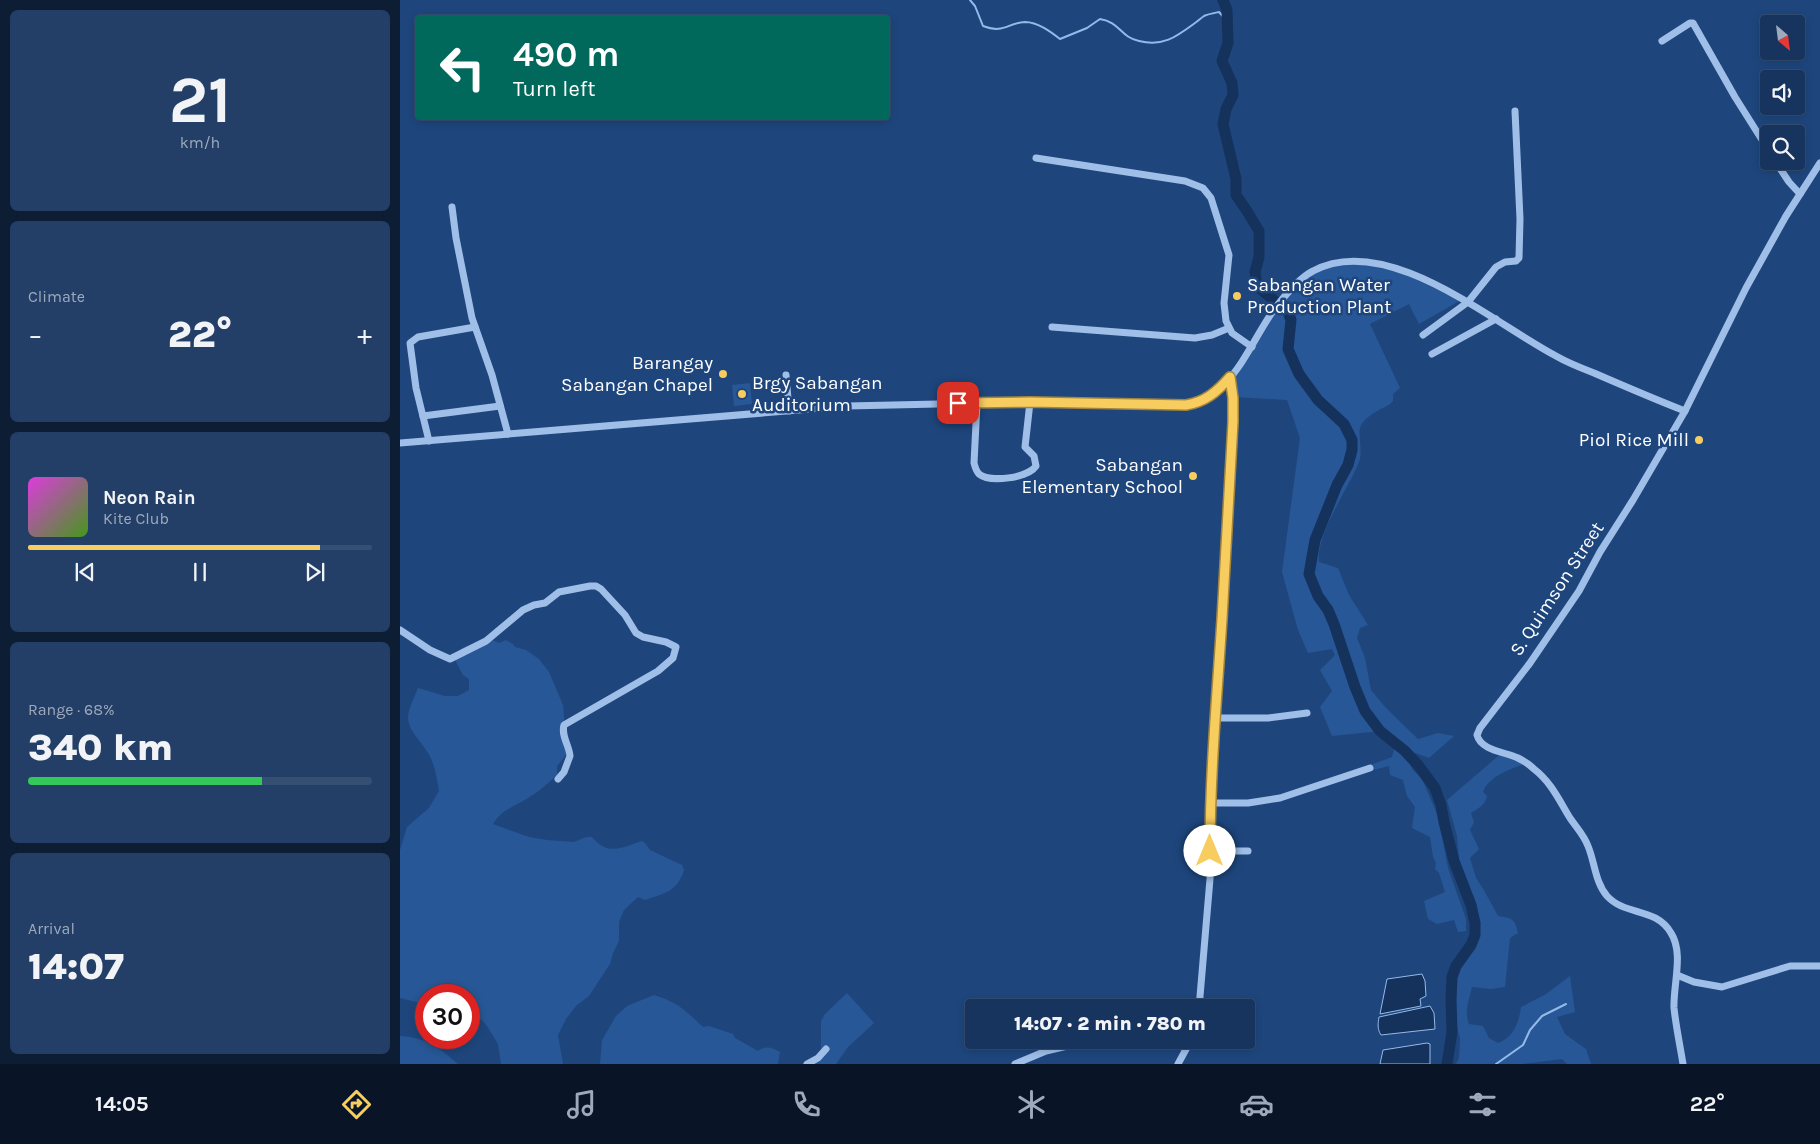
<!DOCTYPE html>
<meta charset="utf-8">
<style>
body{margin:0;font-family:Karla,sans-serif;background:#233f67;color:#f1f3f6;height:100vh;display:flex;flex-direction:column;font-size:19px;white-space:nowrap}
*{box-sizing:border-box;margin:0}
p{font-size:16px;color:#9eaabc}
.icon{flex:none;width:28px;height:28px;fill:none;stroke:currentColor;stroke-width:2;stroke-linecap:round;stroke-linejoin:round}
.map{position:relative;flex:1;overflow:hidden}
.drawer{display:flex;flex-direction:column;gap:10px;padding:10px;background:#0c1d34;width:400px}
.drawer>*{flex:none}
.top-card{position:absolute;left:15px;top:15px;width:475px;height:105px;border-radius:5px;box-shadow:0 2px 8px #0003,0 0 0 1px #354f73;background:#00695c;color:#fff;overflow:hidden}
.needle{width:32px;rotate:152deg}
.buttons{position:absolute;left:1360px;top:15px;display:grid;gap:10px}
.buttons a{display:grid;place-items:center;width:45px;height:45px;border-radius:5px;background:#16345e;box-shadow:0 2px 8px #0003,0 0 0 1px #354f73;font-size:25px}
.speed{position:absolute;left:15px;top:984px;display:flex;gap:10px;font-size:25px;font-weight:700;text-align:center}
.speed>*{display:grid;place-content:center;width:65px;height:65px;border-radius:50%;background:#16345e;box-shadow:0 2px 8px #0003,0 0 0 1px #354f73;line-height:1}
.speed .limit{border:8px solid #d22;background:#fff;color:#111}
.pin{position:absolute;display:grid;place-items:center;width:42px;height:42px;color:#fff;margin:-21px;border-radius:10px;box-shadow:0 2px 8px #0006}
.me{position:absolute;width:55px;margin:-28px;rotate:0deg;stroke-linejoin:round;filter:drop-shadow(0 0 4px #0008)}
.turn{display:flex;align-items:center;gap:18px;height:105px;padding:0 15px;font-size:22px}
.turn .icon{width:65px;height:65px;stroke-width:2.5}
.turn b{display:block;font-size:35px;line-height:42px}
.big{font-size:38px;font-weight:800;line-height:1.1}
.drawer .tile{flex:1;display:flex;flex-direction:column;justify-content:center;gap:8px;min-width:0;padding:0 18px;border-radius:8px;background:#233f67}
.drawer .dial{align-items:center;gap:0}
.dial b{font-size:65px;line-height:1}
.song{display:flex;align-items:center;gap:15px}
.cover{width:60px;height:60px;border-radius:8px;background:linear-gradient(135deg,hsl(300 70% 55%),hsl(100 70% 35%))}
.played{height:5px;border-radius:2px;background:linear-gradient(90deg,#f7cd5f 85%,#354f73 85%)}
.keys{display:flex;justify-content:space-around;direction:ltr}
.heat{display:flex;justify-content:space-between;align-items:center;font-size:28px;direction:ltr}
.charge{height:8px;border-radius:4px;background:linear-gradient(90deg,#34c759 68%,#354f73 0)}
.trip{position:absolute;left:565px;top:999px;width:290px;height:50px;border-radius:5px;background:#16345e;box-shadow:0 2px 8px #0003,0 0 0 1px #354f73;font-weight:800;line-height:50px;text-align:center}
.tab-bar{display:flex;height:80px;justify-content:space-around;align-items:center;background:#091526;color:#9eaabc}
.tab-bar .icon{width:35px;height:35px}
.tab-bar .on{color:#f7cd5f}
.tab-bar b{font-size:22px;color:#f1f3f6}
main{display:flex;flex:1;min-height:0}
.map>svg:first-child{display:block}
</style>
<main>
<section class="drawer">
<div class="tile dial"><b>21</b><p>km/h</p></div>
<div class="tile"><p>Climate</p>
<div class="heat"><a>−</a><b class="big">22°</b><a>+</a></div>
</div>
<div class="tile">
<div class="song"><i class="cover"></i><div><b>Neon Rain</b><p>Kite Club</p></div></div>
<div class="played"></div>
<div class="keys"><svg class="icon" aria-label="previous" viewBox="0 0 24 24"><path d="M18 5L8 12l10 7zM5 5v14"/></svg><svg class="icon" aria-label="pause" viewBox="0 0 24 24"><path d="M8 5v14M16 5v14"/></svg><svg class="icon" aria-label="next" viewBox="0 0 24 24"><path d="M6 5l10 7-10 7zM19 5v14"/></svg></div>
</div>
<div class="tile"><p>Range · 68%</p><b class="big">340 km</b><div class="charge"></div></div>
<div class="tile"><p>Arrival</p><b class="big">14:07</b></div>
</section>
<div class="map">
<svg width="1420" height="1064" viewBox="0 0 1420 1064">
<rect width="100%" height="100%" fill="#1e467d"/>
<g fill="#275796">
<path d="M941 260 989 267 1061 300 1019 324 1009 304 970 324 1000 388 993 394V401L990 404C980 410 964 416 960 428 958 434 963 451 959 462 948 490 916 533 919 562L938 568 949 595 968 625 960 628 957 638 965 658 971 690 986 708 1018 739 1038 733 1054 736 1029 758 996 746 1006 754 1012 769 1022 779 1038 816 1048 868 1066 919V931L1058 932 1054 920 1037 924 1028 919 1024 901 1045 892 1039 873 1035 869 1036 863 1033 857 1030 837 1012 828 1015 807 1007 796 1003 780 990 775 989 766 961 773 960 769 992 757 995 745 980 731 932 736 920 707 932 691 920 670 935 655 932 649 908 653 898 630 882 572 900 438 887 400 834 397 832 372 847 347 909 271 927 263Z"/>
<path d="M350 383 352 404 334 406 332 385Z"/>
<path d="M88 638 99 643 106 640 113 644 115 647 126 650 139 659 149 672 163 705 167 754 157 766V775C148 783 139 792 128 798 115 806 101 810 93 824L129 837 147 840 174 842 186 837H192C208 857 223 847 242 841L245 843 250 850 282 865 284 870C277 892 265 893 245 900L238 897 224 910 219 922V941L213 953 210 964 189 996 176 1006 166 1019 158 1035 163 1064H101L98 1044 87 1026 75 1012H69V995H26V1001L21 1003 0 998V850L7 827 29 808 39 791C37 779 35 764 28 753 21 740 4 728 9 711 11 703 15 696 18 688L45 696H58L69 690V679L63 675 54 658 62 648Z"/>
<path d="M1104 751 1126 764C1111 768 1088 777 1083 792L1087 796C1085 805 1079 808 1071 813L1074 822 1070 830 1079 849 1070 858 1076 878 1085 892 1098 916C1111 918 1115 918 1118 933L1110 938 1105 987 1091 989 1072 987C1069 999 1064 1013 1069 1024L1083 1026 1089 1038 1098 1043C1113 1038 1119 1023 1121 1007L1146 994 1170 976 1175 1012 1157 1017 1165 1034 1186 1049 1191 1064H1167L1162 1059 1123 1064H1056L1059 1058 1060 1038 1056 1025V1008L1051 978 1069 956 1074 948 1078 934 1079 920 1076 903 1060 871 1057 836 1047 800Z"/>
<path d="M447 993 474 1023 448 1047 436 1064H406L421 1054V1021L425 1014Z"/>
<path d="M254 995C279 1003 285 1010 303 1027L309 1026 333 1034 335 1038 358 1051C366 1045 372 1048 380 1052L378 1064H200L202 1040 216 1016 227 1006Z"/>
<path d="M0 1036C27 1038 38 1047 58 1064H0Z"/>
</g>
<g fill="#14325c" stroke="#94bae9">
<path d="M1022 974 1025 981 1026 996 1020 999 1021 1006 980 1014 987 979Z"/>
<path d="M1030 1006 1034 1013 1035 1029 981 1035C977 1029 978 1023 979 1017Z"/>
<path d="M1027 1043 1030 1044V1064H980L983 1050Z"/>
</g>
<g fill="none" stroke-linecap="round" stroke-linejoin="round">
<g stroke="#94bae9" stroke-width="2">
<path d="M570 0 575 6 583 26C604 34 607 23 625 22 638 22 651 32 660 39L687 28 700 19C720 22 720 37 739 41 763 47 776 37 795 23 798 21 801 18 804 16 808 14 814 13 819 12L827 21"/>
<path d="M1096 1064 1123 1045 1130 1030 1142 1016 1166 1004"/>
</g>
<path stroke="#14325c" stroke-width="11" d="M823 0 827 10 828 43 822 61 832 83 833 95 826 109 823 124 836 179V195L847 211 859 231V257L855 272 857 286 888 312 891 320 888 349 899 374 918 400 944 424 952 440V450L948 465 937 485 915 540 909 574 918 596 928 610 934 624 955 687 965 711 980 731 1005 751 1018 765 1035 788 1041 805 1044 822 1054 861 1071 905 1075 923V935L1071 945 1056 966 1052 977 1051 1000 1052 1032 1047 1064"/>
<g stroke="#a0bfe8" stroke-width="7">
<path d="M1262 41 1290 23H1293L1335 97 1369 151"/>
<path d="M636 158 785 181 803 188 811 198 829 255 824 303 826 321 832 333 852 347"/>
<path d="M1375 161 1389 182 1400 194"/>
<path d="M52 207 56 238 72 318 92 375 108 434"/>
<path d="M652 327 795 338 812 335 829 328"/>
<path d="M1023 335 1068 302 1096 267 1105 262 1116 261 1119 258 1120 219 1115 111"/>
<path d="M1032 354 1096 319"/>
<path d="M386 375 389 411"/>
<path d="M577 403 574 463C575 467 576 471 579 474 590 483 628 478 636 466L634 456 625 447 630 402"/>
<path d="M23 416 100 406"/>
<path d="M29 441 16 388 10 343 18 337 75 327"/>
<path d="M0 443 447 406 630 402 778 406C831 402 847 348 873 311 882 299 899 278 913 271 987 231 1093 323 1156 356 1168 363 1181 368 1194 373 1224 386 1254 399 1285 411"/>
<path d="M0 630 30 650 50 659 86 641 123 610 134 605 145 603 159 592 190 586H196L201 589 225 615 236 633 243 637 266 642 276 647 273 658 258 671 164 725C161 736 169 745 170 756L164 772 158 779"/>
<path d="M814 718H868L907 713"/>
<path d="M811 803H848L880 798 970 768"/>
<path d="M810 851H848"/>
<path d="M1277 975 1294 982 1322 987 1390 966H1420"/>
<path d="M799 1008 810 879 811 797 814 718 822 620 833 422V398L831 377"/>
<path d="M407 1064 418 1058 426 1049"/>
<path d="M615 1064 646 1051 693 1040"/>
<path d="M778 1064 791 1040"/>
<path d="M1283 1064C1280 1045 1276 1027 1274 1008 1273 985 1284 953 1271 933 1256 907 1225 916 1207 896 1195 882 1195 863 1188 846 1184 835 1176 827 1170 818 1159 800 1151 782 1134 769 1130 765 1124 761 1118 758 1106 752 1081 751 1077 735L1080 728 1130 663 1179 591 1200 552 1233 500 1285 411 1346 288 1386 216 1420 163"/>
</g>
</g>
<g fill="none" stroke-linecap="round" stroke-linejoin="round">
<g stroke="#a1853e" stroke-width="12">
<path id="route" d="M558 403 630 402 786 405C805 402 817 392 830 377L833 398V422C829 487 826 553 822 619 817 696 810 773 810 851"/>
</g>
<use href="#route" stroke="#f7cd5f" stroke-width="9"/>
</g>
<g fill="#f7cd5f" stroke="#1e467d" stroke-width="2">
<circle cx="837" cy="296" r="5"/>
<circle cx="323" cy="374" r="5"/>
<circle cx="342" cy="394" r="5"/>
<circle cx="1299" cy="440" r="5"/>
<circle cx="793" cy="476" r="5"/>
</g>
<g text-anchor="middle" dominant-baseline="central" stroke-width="5" stroke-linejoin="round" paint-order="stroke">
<g font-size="19" fill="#fff" stroke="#1e467d" text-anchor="end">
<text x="847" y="285" text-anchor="start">Sabangan Water<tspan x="847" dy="22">Production Plant</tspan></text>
<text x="313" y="363">Barangay<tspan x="313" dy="22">Sabangan Chapel</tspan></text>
<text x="352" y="383" text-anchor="start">Brgy Sabangan<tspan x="352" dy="22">Auditorium</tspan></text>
<text x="1289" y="440">Piol Rice Mill</text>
<text x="783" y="465">Sabangan<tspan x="783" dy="22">Elementary School</tspan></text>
</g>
<g font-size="19" fill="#fff" stroke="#1e467d">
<text transform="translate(1157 589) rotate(-57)">S. Quimson Street</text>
</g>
</g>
</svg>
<div class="buttons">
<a><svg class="needle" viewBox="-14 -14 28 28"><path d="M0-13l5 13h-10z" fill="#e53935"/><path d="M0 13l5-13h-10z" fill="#9eaabc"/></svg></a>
<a><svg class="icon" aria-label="sound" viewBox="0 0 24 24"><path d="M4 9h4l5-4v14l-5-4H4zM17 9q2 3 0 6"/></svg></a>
<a><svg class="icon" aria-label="search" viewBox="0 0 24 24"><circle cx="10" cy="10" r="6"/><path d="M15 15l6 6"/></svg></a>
</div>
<div class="speed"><div class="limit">30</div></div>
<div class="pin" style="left:558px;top:403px;background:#d93025"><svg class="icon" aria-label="arrive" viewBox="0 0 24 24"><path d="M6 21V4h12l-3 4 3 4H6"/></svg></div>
<svg class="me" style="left:810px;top:851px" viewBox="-20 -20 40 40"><circle r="19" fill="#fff"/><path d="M0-13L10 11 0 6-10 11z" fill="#f7cd5f"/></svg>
<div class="trip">14:07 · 2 min · 780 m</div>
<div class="top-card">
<div class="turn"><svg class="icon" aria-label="left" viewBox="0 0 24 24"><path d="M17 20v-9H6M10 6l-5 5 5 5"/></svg><div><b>490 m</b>Turn left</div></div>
</div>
</div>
</main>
<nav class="tab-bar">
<b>14:05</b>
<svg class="icon on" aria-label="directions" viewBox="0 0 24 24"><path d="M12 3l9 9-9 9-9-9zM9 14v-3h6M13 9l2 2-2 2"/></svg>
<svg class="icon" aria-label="music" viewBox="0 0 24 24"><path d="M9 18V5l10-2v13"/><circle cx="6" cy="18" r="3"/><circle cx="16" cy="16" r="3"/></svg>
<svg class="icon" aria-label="phone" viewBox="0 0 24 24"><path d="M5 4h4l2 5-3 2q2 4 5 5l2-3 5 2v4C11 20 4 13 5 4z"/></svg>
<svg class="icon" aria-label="climate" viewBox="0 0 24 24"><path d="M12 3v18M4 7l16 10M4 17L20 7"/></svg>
<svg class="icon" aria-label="car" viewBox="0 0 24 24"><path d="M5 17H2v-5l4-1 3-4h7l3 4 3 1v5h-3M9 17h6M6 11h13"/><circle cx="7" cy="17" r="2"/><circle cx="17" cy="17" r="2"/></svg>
<svg class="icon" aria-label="filters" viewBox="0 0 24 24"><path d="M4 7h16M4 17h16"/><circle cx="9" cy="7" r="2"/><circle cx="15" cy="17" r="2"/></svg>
<b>22°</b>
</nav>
